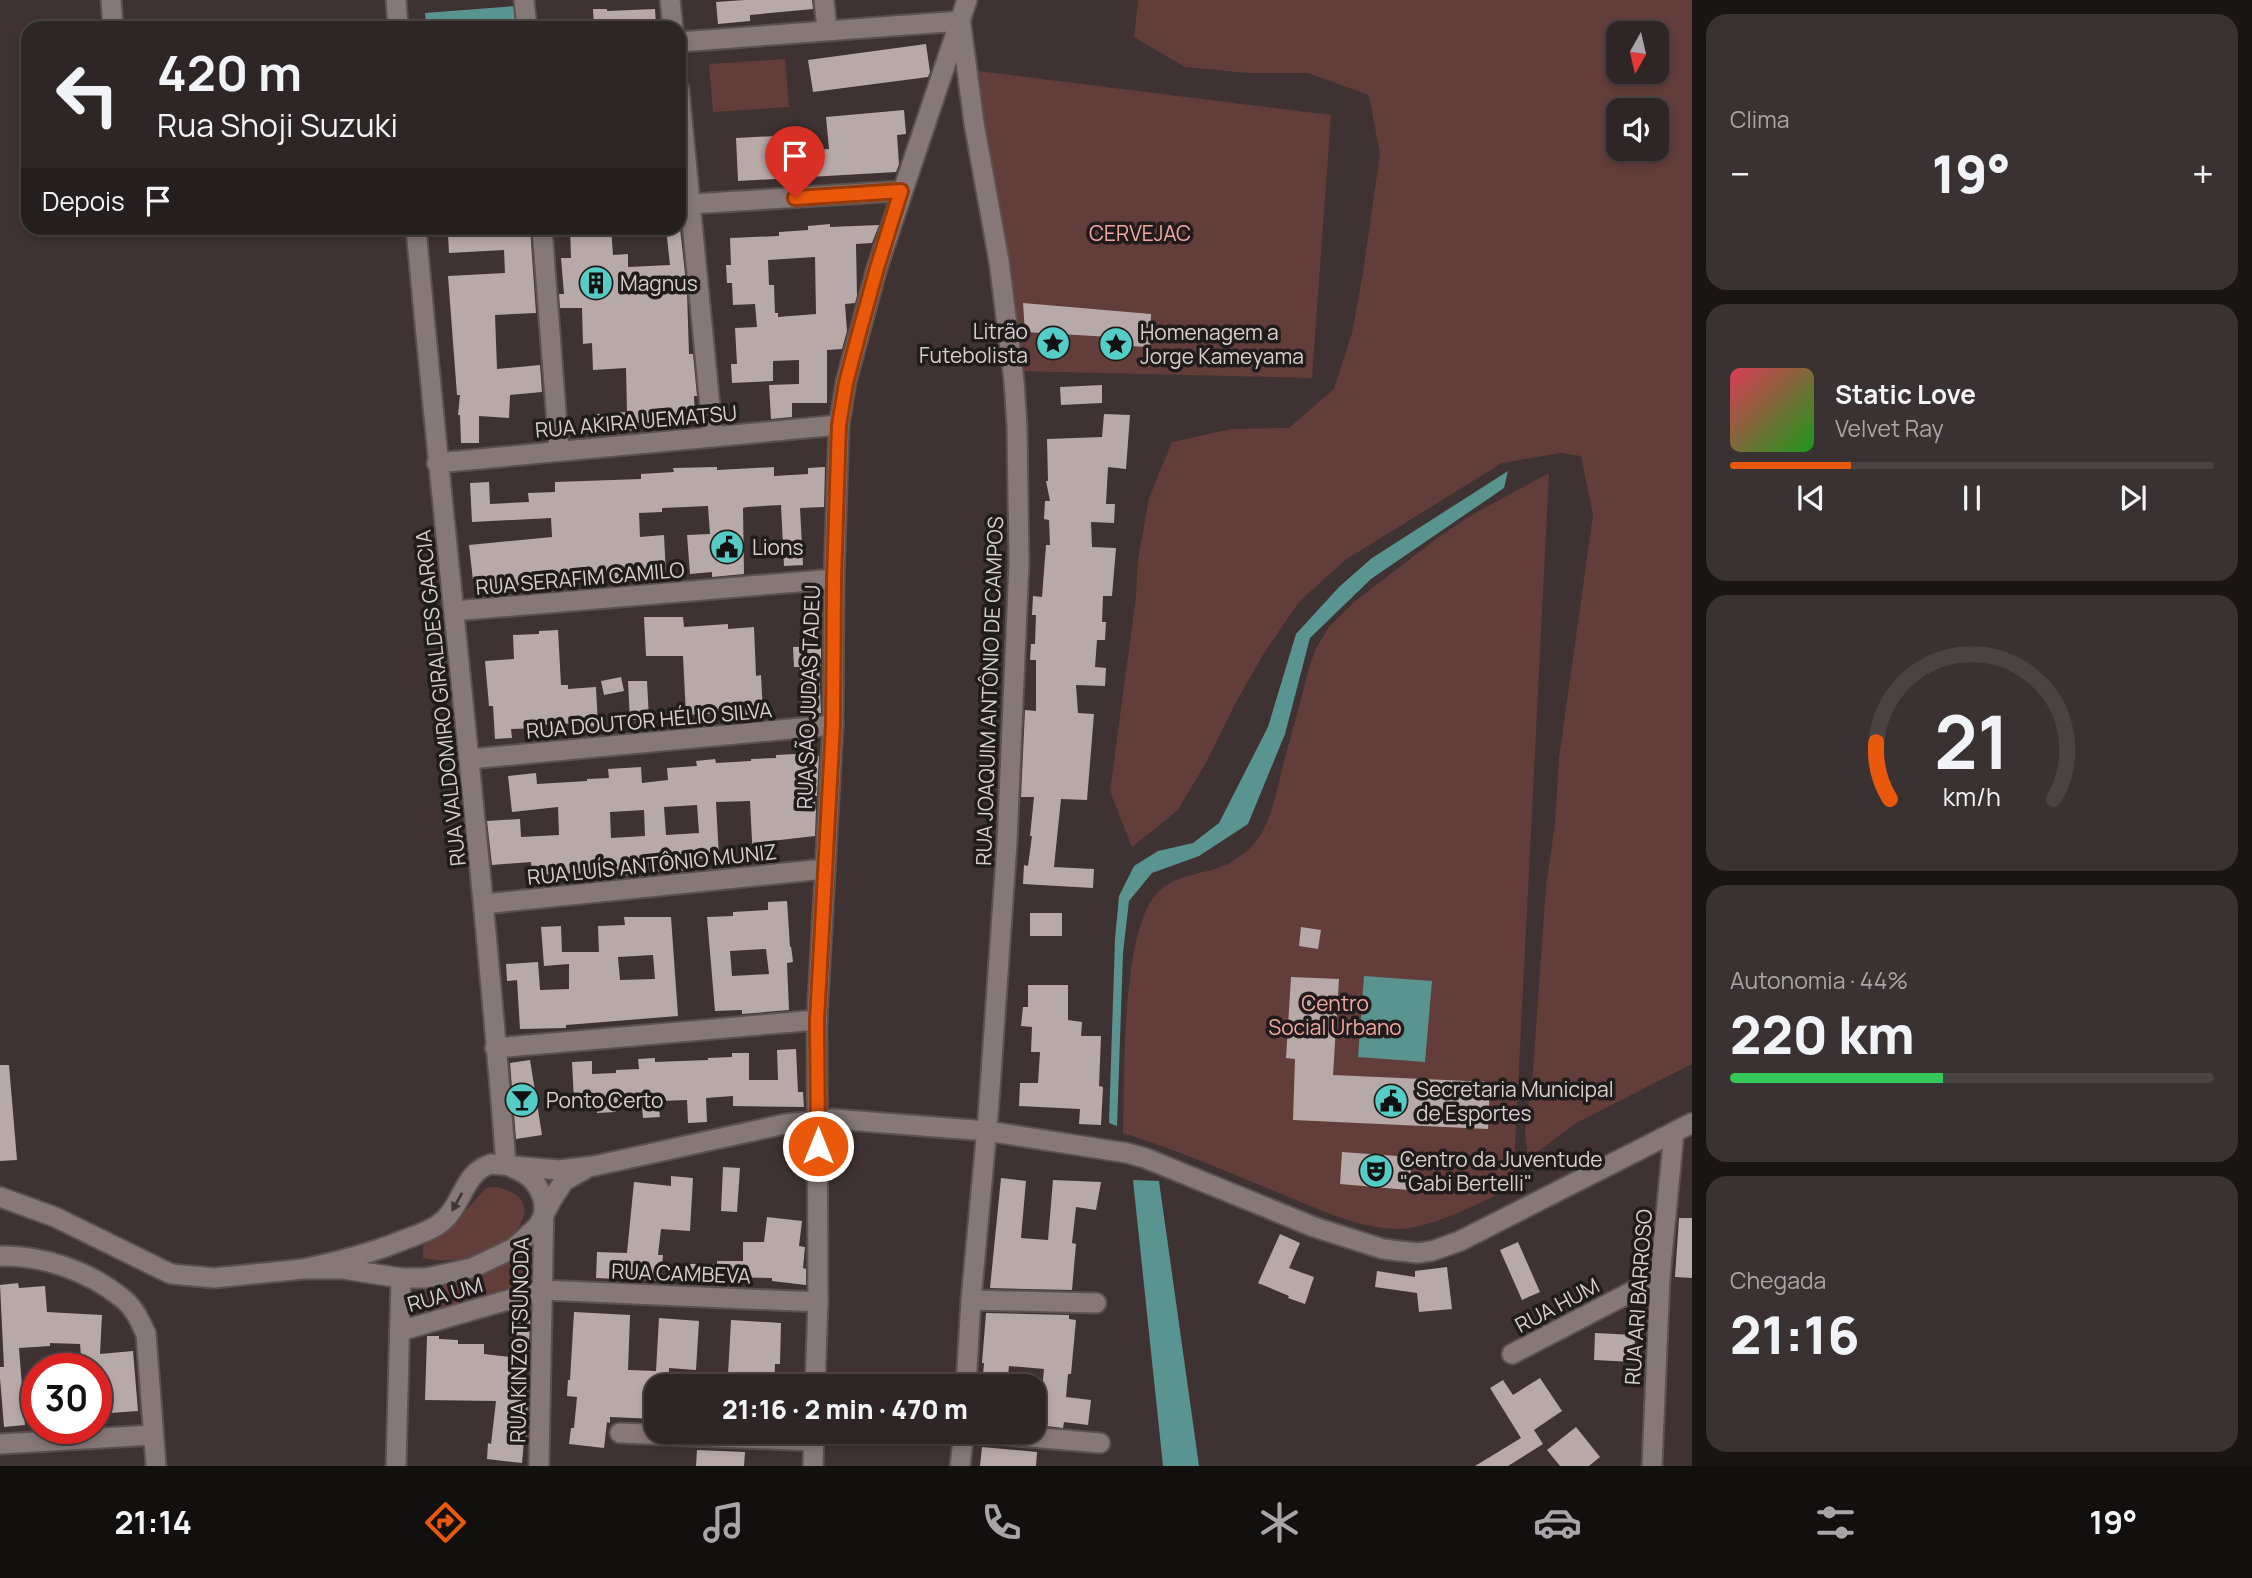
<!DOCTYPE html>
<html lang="pt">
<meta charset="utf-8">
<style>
body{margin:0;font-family:Manrope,sans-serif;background:#3a3232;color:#f1f3f6;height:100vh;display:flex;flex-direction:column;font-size:26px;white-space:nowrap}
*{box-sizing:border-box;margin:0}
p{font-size:23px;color:#a7a5a7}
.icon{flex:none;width:38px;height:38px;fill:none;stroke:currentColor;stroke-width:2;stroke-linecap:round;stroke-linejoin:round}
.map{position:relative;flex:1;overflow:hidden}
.side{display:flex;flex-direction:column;gap:14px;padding:14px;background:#191515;width:560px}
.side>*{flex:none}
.banner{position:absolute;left:21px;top:21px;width:665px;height:214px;border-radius:21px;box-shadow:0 4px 10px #0003,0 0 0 2px #494343;background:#2e2626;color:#f1f3f6;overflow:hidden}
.needle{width:46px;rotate:188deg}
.buttons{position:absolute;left:1606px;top:21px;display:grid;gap:14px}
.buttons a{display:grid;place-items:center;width:63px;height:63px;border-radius:14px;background:#2e2626;box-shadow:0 4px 10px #0003,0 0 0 2px #494343;font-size:35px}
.speed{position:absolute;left:21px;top:1353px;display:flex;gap:14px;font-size:35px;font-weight:700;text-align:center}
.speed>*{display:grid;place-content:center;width:91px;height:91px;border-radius:50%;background:#2e2626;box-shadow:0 4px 10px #0003,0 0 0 2px #494343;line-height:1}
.speed .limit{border:10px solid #d22;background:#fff;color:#111}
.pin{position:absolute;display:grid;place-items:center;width:60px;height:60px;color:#fff;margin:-72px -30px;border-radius:50% 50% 50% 0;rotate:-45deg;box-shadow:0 0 7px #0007}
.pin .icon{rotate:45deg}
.me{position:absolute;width:77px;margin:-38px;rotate:0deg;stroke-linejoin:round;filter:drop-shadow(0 0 5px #0008)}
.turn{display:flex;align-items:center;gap:24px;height:147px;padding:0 21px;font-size:32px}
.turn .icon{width:91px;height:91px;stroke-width:2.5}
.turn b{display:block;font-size:49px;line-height:60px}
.then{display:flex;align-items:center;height:66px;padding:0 21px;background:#0003;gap:14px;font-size:26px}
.big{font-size:52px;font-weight:800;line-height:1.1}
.side .widget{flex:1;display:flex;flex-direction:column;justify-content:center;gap:10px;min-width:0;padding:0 24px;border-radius:21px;background:#3a3232}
.side .dial{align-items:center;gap:0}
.dial svg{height:182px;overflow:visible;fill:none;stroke:#494343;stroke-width:7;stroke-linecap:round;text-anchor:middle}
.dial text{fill:#f1f3f6;stroke:none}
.song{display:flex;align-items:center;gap:21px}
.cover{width:84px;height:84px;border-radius:10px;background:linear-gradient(135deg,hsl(350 70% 55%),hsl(120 70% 35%))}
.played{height:7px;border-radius:4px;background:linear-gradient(90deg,#ea580c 25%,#494343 25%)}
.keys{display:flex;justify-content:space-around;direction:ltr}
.heat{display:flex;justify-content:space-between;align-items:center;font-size:38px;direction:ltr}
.charge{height:10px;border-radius:5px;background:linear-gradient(90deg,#34c759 44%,#494343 0)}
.trip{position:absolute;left:644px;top:1374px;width:402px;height:70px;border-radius:21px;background:#2e2626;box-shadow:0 4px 10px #0003,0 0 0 2px #494343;font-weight:800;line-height:70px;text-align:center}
.dock{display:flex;height:112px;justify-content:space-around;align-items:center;background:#120f0f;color:#a7a5a7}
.dock .icon{width:49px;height:49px}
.dock .current{color:#ea580c}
.dock b{font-size:32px;color:#f1f3f6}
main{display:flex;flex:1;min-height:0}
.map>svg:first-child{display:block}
</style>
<main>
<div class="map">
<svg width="1692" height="1466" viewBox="0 0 1692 1466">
<rect width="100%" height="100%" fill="#3e3332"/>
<g fill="#633d3a" fill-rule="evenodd">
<path d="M1138 0H1692V1064L1576 1123 1528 1159 1525 1131 1533 1071 1546 886 1555 824 1559 758 1593 515 1581 456 1560 453 1502 463 1345 560 1299 602 1264 653 1235 704 1208 759 1178 810 1132 847 1110 791 1136 597 1138 560 1149 498 1172 442 1231 429 1289 428 1334 389 1352 333 1363 273 1380 154 1369 95 1308 73H1248L1185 67 1134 37ZM1657 33V72H1619V33ZM1619 110H1657V149H1619Z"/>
<path d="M785 59 789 107 713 112 709 64Z"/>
<path d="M978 71 1331 115 1312 378 1016 371Z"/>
<path d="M1549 473 1513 1187C1481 1202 1431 1229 1397 1229 1357 1228 1319 1209 1284 1195 1230 1173 1178 1150 1123 1133 1125 1075 1121 944 1153 898 1172 871 1207 877 1233 861 1242 855 1251 849 1257 840 1272 819 1277 790 1283 765 1292 733 1301 700 1309 668L1316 648 1329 627 1353 603 1440 536 1470 516Z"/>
<path d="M496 1187C536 1195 530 1223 502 1243 480 1258 449 1264 423 1258V1247L428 1237 453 1225 486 1188Z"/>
<path d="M533 1237 527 1290 424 1320 425 1281Z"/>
</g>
<g fill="#5a9490">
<path d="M515 6 517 28H426L425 13Z"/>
<path d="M1508 471 1504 488 1371 579 1310 638 1285 734 1248 824 1199 856 1152 873 1129 901 1123 953 1117 1126 1109 1123 1115 939 1119 896 1134 866 1158 851 1193 843 1219 823 1268 727 1296 634 1339 587 1372 558Z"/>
<path d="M1364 976 1432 981 1425 1062 1358 1057Z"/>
<path d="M1133 1180 1159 1181 1199 1466H1163Z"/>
</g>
<g fill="#b7a9a7" fill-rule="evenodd">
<path d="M745 0H812L813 9 750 15V21L718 24 716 2Z"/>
<path d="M593 9H607V11L655 9 656 27 594 28Z"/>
<path d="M926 44 930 72 928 77 813 92 808 60Z"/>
<path d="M904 110 906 134 897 135 899 164 896 172 738 181 736 138 793 135 794 151 829 149 826 117Z"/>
<path d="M830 224V227L879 225 872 243 856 244 857 296 855 303 845 304 847 331 842 349 827 350V403H792V417L771 419 769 385 799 384V360L773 361V381L732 383 731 364H737L735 328 757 327 755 304 733 305 732 283H727L726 265H731L730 238 779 236V232L808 230V226ZM815 257 816 314 778 317V313H775L774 285H769L768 260Z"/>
<path d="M530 228 536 313 495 315 497 369 540 365 542 392 510 395 509 418 479 416V443H461L460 415H458L460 395H457L448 276 505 273 504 250 449 253 448 235 503 232V230Z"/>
<path d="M570 228H611L613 255 628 254V267L670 265 666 228H680L687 292 689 354H693L697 396H694L695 421 638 423 639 430 597 432 596 414 627 412 626 368 593 370 592 343 583 344 582 308H560L559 294H564L561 258H571Z"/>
<path d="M1023 303 1151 314 1150 347 1128 346V338L1025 332Z"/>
<path d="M1102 385V403L1061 405 1060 387Z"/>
<path d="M1104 414 1130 415 1126 469 1108 467 1106 504H1115L1114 523 1091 522 1092 547 1116 548 1112 596H1103L1102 622H1106L1105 640H1097L1095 667 1106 668 1105 686 1076 685 1078 713 1094 714 1087 800 1061 799 1054 867 1094 869 1093 888 1023 884 1024 865 1028 866 1032 836H1030L1034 797H1021L1025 710 1036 711V660H1030L1031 644H1035L1036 615H1032L1033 596 1042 597 1046 545H1050L1049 520 1044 519 1045 501H1050L1046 481H1048L1047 439 1102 437Z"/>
<path d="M717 467V470L774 467V476L808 474V468L825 467 824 507 800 508 803 565 784 566 781 505 747 507 743 508 744 574 712 577V572L690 574 687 535 710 534 708 506 662 508V512L639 513 640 537 664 535 666 574 639 576V579L620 581 591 582V579L529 582V588L503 590V593L488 595 474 589 469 545 552 537 551 518 472 522 470 483 489 482 490 504 529 502 528 493 555 492V482L641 479V474L674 472 673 468Z"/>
<path d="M644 617H683L684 627 728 624V629L754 627 756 676 761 675 763 714 744 716V712L686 715 683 656H646Z"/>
<path d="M558 630 561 685H568V689L596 687 598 726 579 727V723L540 725V728L511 729 512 738 495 739 493 706H489L485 661 514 659 513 635 539 634V631Z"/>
<path d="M821 646V666H819L821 713 803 714 800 667H794L793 647Z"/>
<path d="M621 677 624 691 604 695 601 681Z"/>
<path d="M628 681H647L649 719 630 720Z"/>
<path d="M796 754V758L819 756 817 796H814L816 809 815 836 771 841 772 859 753 860 750 801 716 802 719 857 694 859 695 870 637 872V875L618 876 617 872 532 875 531 862 492 865 487 821 520 819 521 837 559 835 558 807 512 812 508 776 536 773 537 784 587 781V779L609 778 608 769 641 767 642 783 668 780 667 768 697 766 696 761 715 759 716 763 751 761V759L776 758V755ZM697 805 699 833 666 835 664 807ZM644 810 645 836 611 838 610 812Z"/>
<path d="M787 901 790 947 791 946 793 962 787 963 789 1010 742 1014V1010L715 1011 707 917 733 916V912L768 910V902ZM766 949 769 974 732 976 730 951Z"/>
<rect x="1030" y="913" width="32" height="23"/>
<path d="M624 917H671L678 1016 566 1025V1028L520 1029 517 980 507 981 506 964 538 962 540 990 569 989V964L544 966 541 927 561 926 562 952H599L598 926 625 925ZM653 955 655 979 620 980 618 957Z"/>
<path d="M1301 927 1321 930 1318 949 1299 946Z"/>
<path d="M1291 977 1339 979 1333 1075 1490 1082 1488 1129 1293 1120 1295 1059 1286 1058Z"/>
<path d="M1028 985H1068V1020L1082 1022 1081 1036H1101L1099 1086 1103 1087 1101 1125 1079 1124 1080 1109 1019 1106 1020 1083H1038L1040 1052H1031L1032 1027 1021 1026 1023 1007H1028Z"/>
<path d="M796 1049 798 1092H803L804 1107 733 1106V1096L706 1098 707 1122 688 1123 687 1100 658 1101 660 1117 643 1118 642 1107 616 1109V1112L597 1113 596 1100 574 1101 572 1062 592 1061V1074L616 1073V1070L639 1069 638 1059 655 1058V1062L708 1060V1058L732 1057V1053H749V1080H778L777 1050Z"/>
<path d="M530 1060 542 1135 516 1139 510 1063Z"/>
<path d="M0 1065H9L17 1160 0 1161Z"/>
<path d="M1342 1152 1412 1157 1409 1190 1340 1184Z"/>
<path d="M723 1167 740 1168 737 1212 721 1211Z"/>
<path d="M671 1176 693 1178 690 1231 661 1229 658 1255H663L661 1281 596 1278 597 1252 627 1253 634 1182 671 1186Z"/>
<path d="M1001 1178 1026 1181 1021 1238 1048 1240 1053 1180 1101 1182 1096 1210 1076 1207 1072 1243 1076 1244 1072 1290 990 1288Z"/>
<path d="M767 1217 802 1221 799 1246 805 1247 803 1268 806 1269V1285L772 1281V1278L709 1277V1281L689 1280V1264H717V1261H743V1242H764Z"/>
<path d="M1679 1218H1692V1278L1675 1277Z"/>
<path d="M1280 1234 1300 1243 1289 1268 1314 1277 1305 1304 1288 1298 1289 1296 1258 1283Z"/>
<path d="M1518 1242 1540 1292 1522 1300 1500 1250Z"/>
<path d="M1447 1267 1452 1309 1419 1312 1417 1293 1375 1287 1377 1271 1415 1277V1271Z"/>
<path d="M18 1283 19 1288 45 1286 47 1312 102 1315 100 1354 133 1351 138 1411 96 1414V1368H82L80 1344 50 1343V1346L19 1348 25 1425 4 1427 0 1378V1367H4L0 1285Z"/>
<path d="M574 1312 630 1315 628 1370 656 1371 659 1318 699 1321 696 1370 669 1368 668 1386H656V1419L610 1417V1423L607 1422 604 1448 569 1444 571 1428H574L577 1397 567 1396 568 1380H570Z"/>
<path d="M986 1313 1069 1315V1319L1076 1320 1071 1374H1068L1066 1397 1091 1400 1088 1425 1064 1422 1063 1428 1039 1425 1044 1369 1009 1366 1007 1386H982L984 1363H982Z"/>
<path d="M513 1319 530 1320 529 1345H524L520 1379 528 1380 527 1441 524 1440 522 1463 487 1459 488 1443 491 1444 496 1401 425 1400 427 1336H439V1339L458 1340V1344H484V1354L510 1357Z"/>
<path d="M731 1320 781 1323 780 1364H775L774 1386H704L705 1374 728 1375Z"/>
<path d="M1595 1333 1635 1335 1634 1362 1594 1360Z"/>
<path d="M1540 1378 1562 1411 1534 1430 1543 1444 1508 1466H1475L1521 1438 1490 1388 1503 1380 1513 1395Z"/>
<path d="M1576 1427 1600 1457 1589 1466H1560L1547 1450Z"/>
<path d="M982 1447 1037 1452 1036 1466H980Z"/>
<path d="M697 1450 745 1452 744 1466H696Z"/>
</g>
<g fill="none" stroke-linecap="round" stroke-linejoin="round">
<g stroke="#5a5150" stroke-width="23">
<g id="minor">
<path d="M111 0 113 28"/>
<path d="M396 0 398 28"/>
<path d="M524 0 527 28"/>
<path d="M670 0 673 28"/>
<path d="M824 0 827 30"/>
<path d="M961 25 974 123 999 261 1014 381 1017 426 1019 563 1007 843 988 1117 971 1300 966 1386"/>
<path d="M679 42 961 21"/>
<path d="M679 89 713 437"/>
<path d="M690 204 901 191"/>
<path d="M416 228C444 540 482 852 506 1165"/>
<path d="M542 228 559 451"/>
<path d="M437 463 839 425"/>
<path d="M454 611 834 579"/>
<path d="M470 759 833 725"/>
<path d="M484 904 824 869"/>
<path d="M495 1048 817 1020"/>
<path d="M513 1168C531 1175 540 1185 544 1203L539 1466"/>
<path d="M0 1197 55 1217 171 1274 214 1278 303 1269H343L401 1278H426L472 1268 514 1248 538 1226 551 1201 564 1181 584 1170"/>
<path d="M0 1256C42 1255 89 1271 122 1298 134 1307 140 1321 146 1334L156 1466"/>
<path d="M303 1269C337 1262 369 1254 401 1241 416 1235 432 1231 444 1220 463 1203 464 1172 491 1164L559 1170 594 1166 785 1124 833 1119 987 1131 1127 1153 1145 1158 1314 1227 1383 1249 1417 1253 1432 1251 1460 1241 1692 1123"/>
<path d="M971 1300 1096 1303"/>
<path d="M400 1331 543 1290 818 1302"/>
<path d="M1512 1354 1660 1277"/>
<path d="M815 1386 818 1302 817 1020 833 725 834 579 839 425 846 382 877 268 967 0"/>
<path d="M971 1432 1100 1443"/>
<path d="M620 1433 814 1441"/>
<path d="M0 1444 153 1435"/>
<path d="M396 1466 401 1278"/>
<path d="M813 1466 814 1432"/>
<path d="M960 1466 964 1432"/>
<path d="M1652 1466 1660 1277 1674 1132"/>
</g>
</g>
<use href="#minor" stroke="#857877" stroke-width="19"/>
</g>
<defs><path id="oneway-solid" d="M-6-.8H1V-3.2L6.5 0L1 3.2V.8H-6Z" transform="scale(1.75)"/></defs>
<use fill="#3f3837" href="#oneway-solid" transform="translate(457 1202) rotate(119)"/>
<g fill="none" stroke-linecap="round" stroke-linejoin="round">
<g stroke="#983908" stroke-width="18">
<path id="route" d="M795 198 901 191 877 268 858 337 846 383 839 425 834 579 833 725 817 1020 818 1146"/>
</g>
<use href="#route" stroke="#ea580c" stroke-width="12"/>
</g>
<defs>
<g id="building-disc" transform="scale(1.75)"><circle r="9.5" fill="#54cdc7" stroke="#211c1c"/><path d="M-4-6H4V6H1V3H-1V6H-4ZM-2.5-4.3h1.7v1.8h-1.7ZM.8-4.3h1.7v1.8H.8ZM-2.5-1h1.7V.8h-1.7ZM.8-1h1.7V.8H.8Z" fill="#111"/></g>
<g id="sight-disc" transform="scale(1.75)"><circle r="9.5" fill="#54cdc7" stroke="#211c1c"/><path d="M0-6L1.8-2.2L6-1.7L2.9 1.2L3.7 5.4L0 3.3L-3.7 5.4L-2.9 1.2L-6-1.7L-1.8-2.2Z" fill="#111"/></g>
<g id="civic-disc" transform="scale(1.75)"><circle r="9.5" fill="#54cdc7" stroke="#211c1c"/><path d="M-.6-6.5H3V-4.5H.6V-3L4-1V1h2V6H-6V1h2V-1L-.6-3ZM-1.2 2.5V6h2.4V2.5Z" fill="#111"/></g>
<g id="bar-disc" transform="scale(1.75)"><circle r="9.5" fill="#54cdc7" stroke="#211c1c"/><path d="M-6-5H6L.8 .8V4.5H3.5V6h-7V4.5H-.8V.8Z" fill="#111"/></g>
<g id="theatre-disc" transform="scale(1.75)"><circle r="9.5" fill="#54cdc7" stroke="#211c1c"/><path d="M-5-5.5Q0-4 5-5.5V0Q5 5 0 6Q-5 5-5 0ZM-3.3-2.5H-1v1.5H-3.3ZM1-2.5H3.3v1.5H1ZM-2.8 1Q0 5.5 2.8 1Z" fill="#111"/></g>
</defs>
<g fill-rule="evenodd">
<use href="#building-disc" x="596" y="283"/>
<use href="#sight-disc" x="1053" y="343"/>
<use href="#sight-disc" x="1116" y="344"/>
<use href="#civic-disc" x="727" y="547"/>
<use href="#bar-disc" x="522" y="1100"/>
<use href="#civic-disc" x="1391" y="1101"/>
<use href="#theatre-disc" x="1376" y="1171"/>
</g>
<g text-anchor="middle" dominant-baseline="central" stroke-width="7" stroke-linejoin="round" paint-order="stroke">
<g font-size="21" fill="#f4a8a0" stroke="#211c1c">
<text x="1140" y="233">CERVEJAC</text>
<text x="1335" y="1003">Centro<tspan x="1335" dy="24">Social Urbano</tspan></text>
</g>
<g font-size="21" fill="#d6cfce" stroke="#211c1c" text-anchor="start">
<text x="620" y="283">Magnus</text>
<text x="1028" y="331" text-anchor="end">Litrão<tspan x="1028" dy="24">Futebolista</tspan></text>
<text x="1140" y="332">Homenagem a<tspan x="1140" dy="24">Jorge Kameyama</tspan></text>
<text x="752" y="547">Lions</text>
<text x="1416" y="1089">Secretaria Municipal<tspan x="1416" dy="24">de Esportes</tspan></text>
<text x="546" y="1100">Ponto Certo</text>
<text x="1400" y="1159">Centro da Juventude<tspan x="1400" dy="24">"Gabi Bertelli"</tspan></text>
</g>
<g font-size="21" fill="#d6cfce" stroke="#211c1c">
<text transform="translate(636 421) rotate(-5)">RUA AKIRA UEMATSU</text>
<text transform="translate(580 578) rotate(-5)">RUA SERAFIM CAMILO</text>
<text transform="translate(989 691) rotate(-88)">RUA JOAQUIM ANTÔNIO DE CAMPOS</text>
<text transform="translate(808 697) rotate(-88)">RUA SÃO JUDAS TADEU</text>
<text transform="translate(440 698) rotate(-96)">RUA VALDOMIRO GIRALDES GARCIA</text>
<text transform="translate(649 720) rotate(-5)">RUA DOUTOR HÉLIO SILVA</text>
<text transform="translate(652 864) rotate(-6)">RUA LUÍS ANTÔNIO MUNIZ</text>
<text transform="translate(681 1273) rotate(2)">RUA CAMBEVA</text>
<text transform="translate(445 1294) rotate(-16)">RUA UM</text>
<text transform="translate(1638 1297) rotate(-86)">RUA ARI BARROSO</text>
<text transform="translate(1557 1305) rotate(-28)">RUA HUM</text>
<text transform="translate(519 1340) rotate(-89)">RUA KINZO TSUNODA</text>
</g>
</g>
</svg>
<div class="buttons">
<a><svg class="needle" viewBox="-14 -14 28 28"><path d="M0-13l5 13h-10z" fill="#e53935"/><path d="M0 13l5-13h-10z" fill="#a7a5a7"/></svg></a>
<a><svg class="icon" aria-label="sound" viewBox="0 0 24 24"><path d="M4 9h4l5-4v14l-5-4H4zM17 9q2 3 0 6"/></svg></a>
</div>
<div class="speed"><div class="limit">30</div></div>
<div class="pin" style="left:795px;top:198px;background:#d93025"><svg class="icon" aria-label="arrive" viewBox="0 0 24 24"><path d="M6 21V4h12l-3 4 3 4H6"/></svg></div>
<svg class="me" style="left:818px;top:1146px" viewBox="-20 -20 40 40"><circle r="17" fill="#ea580c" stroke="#fff" stroke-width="3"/><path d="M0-11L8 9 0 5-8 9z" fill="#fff"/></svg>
<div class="trip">21:16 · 2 min · 470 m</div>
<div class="banner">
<div class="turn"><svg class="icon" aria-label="left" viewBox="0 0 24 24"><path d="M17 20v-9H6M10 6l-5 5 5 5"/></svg><div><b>420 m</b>Rua Shoji Suzuki</div></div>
<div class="then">Depois<svg class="icon" aria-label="arrive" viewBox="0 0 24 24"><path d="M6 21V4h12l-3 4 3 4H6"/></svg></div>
</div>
</div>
<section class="side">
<div class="widget"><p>Clima</p>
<div class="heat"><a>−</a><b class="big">19°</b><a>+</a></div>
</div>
<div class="widget">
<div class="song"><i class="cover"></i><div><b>Static Love</b><p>Velvet Ray</p></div></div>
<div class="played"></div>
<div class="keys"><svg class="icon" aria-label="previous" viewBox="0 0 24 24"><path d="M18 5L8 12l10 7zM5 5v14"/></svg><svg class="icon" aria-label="pause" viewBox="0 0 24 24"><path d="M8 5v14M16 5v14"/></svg><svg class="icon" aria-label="next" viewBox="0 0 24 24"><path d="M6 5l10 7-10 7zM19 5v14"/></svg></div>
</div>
<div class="widget dial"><svg viewBox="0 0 100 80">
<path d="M14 69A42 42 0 1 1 86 69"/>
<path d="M14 69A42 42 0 0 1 8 44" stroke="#ea580c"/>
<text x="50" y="56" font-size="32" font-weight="700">21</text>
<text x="50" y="72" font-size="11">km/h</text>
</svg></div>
<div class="widget"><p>Autonomia · 44%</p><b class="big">220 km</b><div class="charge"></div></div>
<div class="widget"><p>Chegada</p><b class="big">21:16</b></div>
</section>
</main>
<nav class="dock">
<b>21:14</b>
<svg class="icon current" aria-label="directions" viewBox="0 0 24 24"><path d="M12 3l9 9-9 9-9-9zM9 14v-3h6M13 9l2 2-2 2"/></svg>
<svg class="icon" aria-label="music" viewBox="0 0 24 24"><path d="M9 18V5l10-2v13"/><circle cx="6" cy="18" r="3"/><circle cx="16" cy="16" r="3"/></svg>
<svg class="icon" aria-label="phone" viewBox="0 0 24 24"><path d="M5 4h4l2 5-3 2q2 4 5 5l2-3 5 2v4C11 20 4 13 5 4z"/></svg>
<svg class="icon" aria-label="climate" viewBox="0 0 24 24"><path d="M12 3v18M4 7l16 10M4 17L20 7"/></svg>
<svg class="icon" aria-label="car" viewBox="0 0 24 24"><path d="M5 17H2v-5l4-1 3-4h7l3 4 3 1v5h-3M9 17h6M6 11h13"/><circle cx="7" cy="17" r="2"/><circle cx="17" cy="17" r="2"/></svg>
<svg class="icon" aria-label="filters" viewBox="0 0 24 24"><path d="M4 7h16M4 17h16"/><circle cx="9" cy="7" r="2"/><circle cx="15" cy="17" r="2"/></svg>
<b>19°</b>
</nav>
